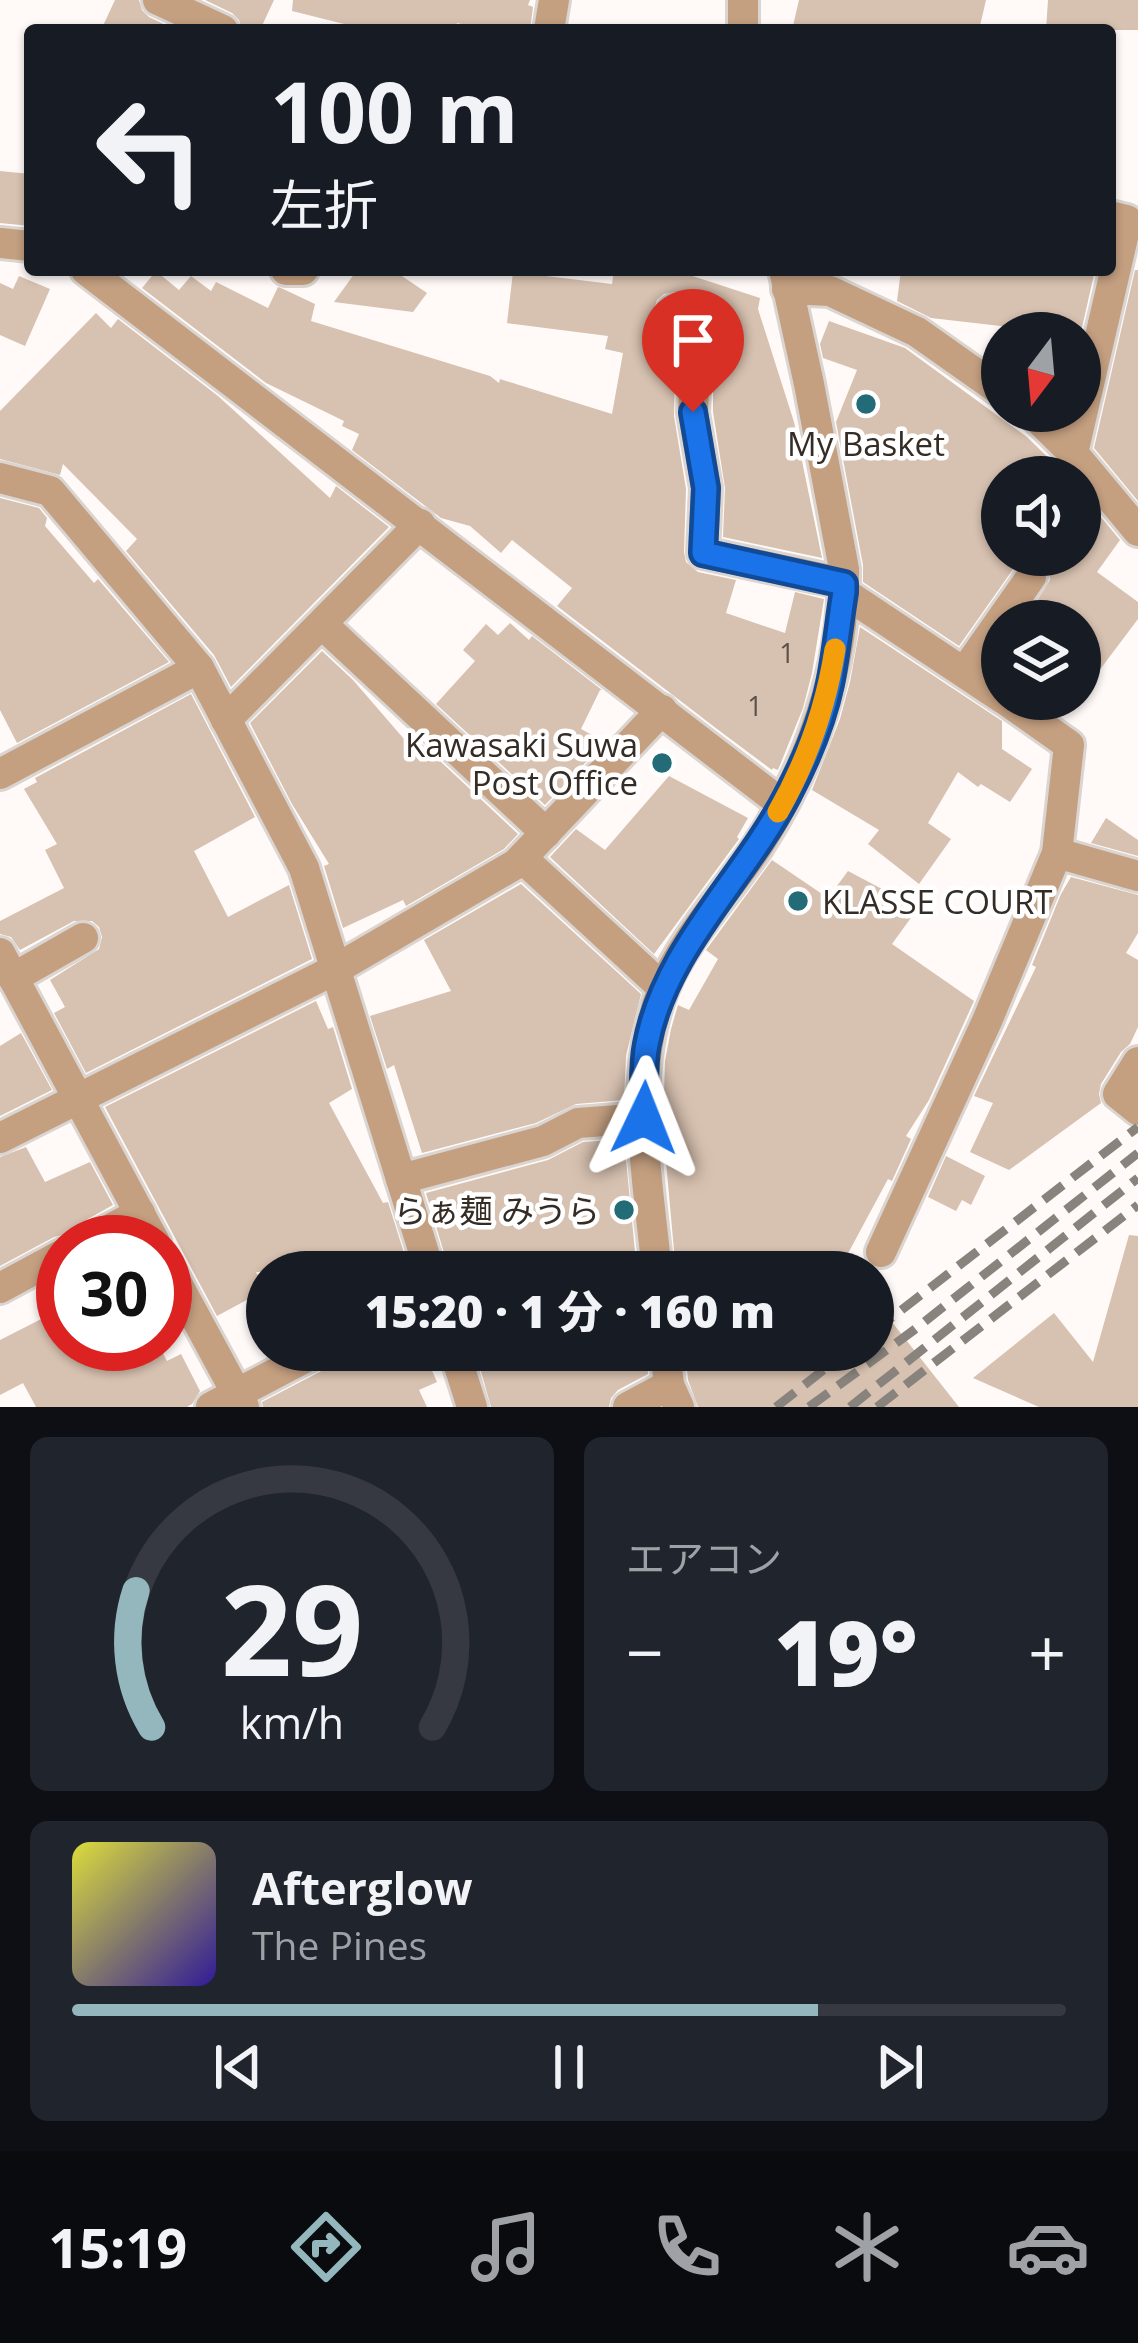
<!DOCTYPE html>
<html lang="ja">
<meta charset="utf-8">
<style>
body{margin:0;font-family:"Open Sans","Noto Sans JP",sans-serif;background:#20242c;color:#f1f3f6;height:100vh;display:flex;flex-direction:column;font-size:45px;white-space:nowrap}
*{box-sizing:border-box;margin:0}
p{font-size:39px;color:#9ea1a6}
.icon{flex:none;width:66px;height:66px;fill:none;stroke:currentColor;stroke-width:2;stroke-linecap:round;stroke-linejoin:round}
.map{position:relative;height:1407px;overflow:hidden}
.details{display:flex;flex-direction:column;gap:30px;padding:30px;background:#0d0f14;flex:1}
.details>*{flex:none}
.hud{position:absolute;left:24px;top:24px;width:1092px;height:252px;border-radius:12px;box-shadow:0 3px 9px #0004;background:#171b24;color:#f1f3f6;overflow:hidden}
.needle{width:78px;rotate:196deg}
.fabs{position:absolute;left:981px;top:312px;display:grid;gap:24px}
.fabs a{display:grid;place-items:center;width:120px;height:120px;border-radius:50%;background:#171b24;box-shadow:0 3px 9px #0004;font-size:60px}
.speed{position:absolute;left:36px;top:1215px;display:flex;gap:24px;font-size:60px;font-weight:700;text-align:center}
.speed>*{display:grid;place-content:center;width:156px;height:156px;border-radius:50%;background:#171b24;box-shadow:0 3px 9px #0004;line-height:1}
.speed .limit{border:18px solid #d22;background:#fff;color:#111}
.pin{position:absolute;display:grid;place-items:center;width:102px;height:102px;color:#fff;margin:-123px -51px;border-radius:50% 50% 50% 0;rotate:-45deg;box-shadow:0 0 12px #0007}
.pin .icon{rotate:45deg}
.me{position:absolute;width:132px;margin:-66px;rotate:2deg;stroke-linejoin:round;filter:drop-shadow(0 0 9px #0008)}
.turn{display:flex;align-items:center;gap:42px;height:252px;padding:0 48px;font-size:54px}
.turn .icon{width:156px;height:156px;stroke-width:2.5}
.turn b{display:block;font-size:84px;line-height:102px}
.big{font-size:90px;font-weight:800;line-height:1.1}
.details .widget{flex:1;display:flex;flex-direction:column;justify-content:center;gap:18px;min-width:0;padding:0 42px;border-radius:18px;background:#20242c}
.details .dial{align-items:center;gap:0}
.dial svg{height:312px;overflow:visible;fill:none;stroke:#363941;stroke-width:7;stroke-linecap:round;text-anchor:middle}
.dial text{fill:#f1f3f6;stroke:none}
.song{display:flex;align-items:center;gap:36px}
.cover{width:144px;height:144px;border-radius:18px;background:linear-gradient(135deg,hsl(60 70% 55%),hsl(250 70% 35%))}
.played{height:12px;border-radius:6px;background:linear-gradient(90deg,#94b6bd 75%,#363941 75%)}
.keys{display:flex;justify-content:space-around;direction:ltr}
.heat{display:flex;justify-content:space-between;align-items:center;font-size:66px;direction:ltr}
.details .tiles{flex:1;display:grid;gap:30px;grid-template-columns:1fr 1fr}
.widget:last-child{grid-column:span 2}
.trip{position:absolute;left:246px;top:1251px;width:648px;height:120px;border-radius:60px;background:#171b24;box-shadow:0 3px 9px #0004;font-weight:800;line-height:120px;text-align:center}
.dock{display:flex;height:192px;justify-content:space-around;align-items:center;background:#090b0e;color:#9ea1a6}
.dock .icon{width:84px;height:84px}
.dock .current{color:#94b6bd}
.dock b{font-size:54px;color:#f1f3f6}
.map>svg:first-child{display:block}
</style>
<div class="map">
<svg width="1138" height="1407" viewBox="0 0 1138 1407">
<rect width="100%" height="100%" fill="#fffaf7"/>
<g fill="#d7c1b0">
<path d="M115 0H139L142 10 149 17 176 30H101Z"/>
<path d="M205 0H274L260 30H242L239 20 232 13Z"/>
<path d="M293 0H530L528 5 533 7 530 30H486L457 23 455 30H368L292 11Z"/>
<path d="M799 0H986L979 30H792Z"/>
<path d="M1048 0H1138V30H1046Z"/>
<path d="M0 171 30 174V226L0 223Z"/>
<path d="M357 270H393L427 293 413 312 334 302Z"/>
<path d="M614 270H674L760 298 758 309 794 422 822 558 723 537 725 488 713 412V356L686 296 677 292 664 294 657 300 654 310 675 367 674 416 686 489 684 552 686 562 698 572 736 580 726 613 785 633 795 592 824 599 812 673 803 708 778 770 773 768 772 770 717 729 557 606 572 588 512 540 501 553 470 526 441 518 352 450 359 434 342 426 344 421 266 383 142 288 156 271 179 290 191 276 211 291 216 282 268 308 278 287 281 288 315 304 311 321 490 376 499 383 500 379 612 414 623 353 605 349 608 336 507 323 513 272 612 284Z"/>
<path d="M901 270H1095L1081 332 1027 323 1026 329 931 318 897 301Z"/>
<path d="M1135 270H1138V501L1094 448Z"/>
<path d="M19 276 50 289 25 346 0 335V283L13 289Z"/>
<path d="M96 313 111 328 118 319 218 396 330 498 336 486 389 527 231 687 214 655 126 551 137 539 63 464 60 475 0 459V411Z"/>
<path d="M829 321 905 348 1027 437 1068 477H1002V555H1080L1082 494 1120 540 1097 572 1138 602V619L1080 696V621H1024L1050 580 1048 568 1041 560 1024 559 1016 565 959 646 863 582V565L836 422 857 370 823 358 820 344Z"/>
<path d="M0 498 39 508 47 518 45 526 94 583 98 579 169 662 17 743 0 710Z"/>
<path d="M510 623 529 640 532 636 602 690H600L581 729 605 742 545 805 436 704 475 661 463 650 486 624 498 635Z"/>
<path d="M860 627 1002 721V749L1032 769 1010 802 981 784 978 787 958 772 928 823 951 839 919 884 868 844 879 830 812 790 840 719 850 682Z"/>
<path d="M322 651 353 680 404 739 410 733 518 834 504 849 406 906 403 900 343 928 324 866 329 864 292 804 250 723Z"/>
<path d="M191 694 255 817 194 851 228 917 289 885 312 959 86 1073 54 1013 65 1007 50 980 99 949 102 937 99 927 92 921H74L20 950 11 937 0 934V921L64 888 45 850 57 844 24 789 37 782 35 778Z"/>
<path d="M669 776 748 818 737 837 739 839 654 954 550 857 576 829 605 850Z"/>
<path d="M1106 818 1138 840V856L1091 843Z"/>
<path d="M772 860 828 898 848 871 918 908 892 944 974 1001 929 1100 906 1136 911 1139 892 1181 888 1179 838 1272H676L663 1129 665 1061 671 1029 678 1005 689 1010 718 959 706 950Z"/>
<path d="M1071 877 1138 895V933L1126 953 1138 960V1027L1130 1044 1121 1052 1101 1084 1099 1094 1101 1103 1009 1170 970 1152 993 1103 974 1096 1036 967 1032 965 1061 894Z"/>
<path d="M521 884 641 994 626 1056 624 1100 576 1104 536 1123 422 1153 394 1065 387 1069 370 1016 451 991 424 940Z"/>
<path d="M316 1001 328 1029 333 1027 352 1089 329 1103 383 1203 388 1202 410 1272H256L265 1290 217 1316 105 1107Z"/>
<path d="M21 1033 52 1090 0 1116V1046Z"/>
<path d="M624 1139 637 1272H459L452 1253 445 1256 426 1193 548 1160 583 1142Z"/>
<path d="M26 1147 45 1182 90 1162 113 1205 77 1225 69 1234 54 1237 0 1266V1157Z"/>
<path d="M946 1156 985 1176 971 1205 962 1200 956 1211 928 1197Z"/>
<path d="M1129 1235 1138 1236V1407H1039L973 1378 1054 1313 1093 1362Z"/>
<path d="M873 1298 959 1407H698L688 1380 685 1350H873Z"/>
<path d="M63 1308V1344H158L167 1361 181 1354 200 1391 192 1404 187 1407H36L23 1383 0 1395V1340Z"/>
<path d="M350 1350H423L437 1382 419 1390 427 1407H263L262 1402 329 1367 338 1357Z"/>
<path d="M543 1350H646L648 1374 618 1390 611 1398 609 1407H491L480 1368Z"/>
</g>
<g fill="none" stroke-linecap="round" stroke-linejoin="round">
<g stroke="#dad5d1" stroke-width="36">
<g id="street">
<path d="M158 0 223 30"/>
<path d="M743 0V30"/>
<path d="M549 30 554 0"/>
<path d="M0 243 30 246"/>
<path d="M86 270 782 804"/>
<path d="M286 270H303"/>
<path d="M787 289 830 291 917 332 1002 392"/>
<path d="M673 311 695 363 693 413 706 488 703 553 844 583"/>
<path d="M1030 411 1073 453 1138 531"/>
<path d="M1073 453 1127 220 1110 216"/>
<path d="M0 478 50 491 199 668 304 868 430 1272"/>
<path d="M843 592 1002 698"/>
<path d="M322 624 546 833"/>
<path d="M965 671 1031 577"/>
<path d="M226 720 420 524"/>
<path d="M0 774 199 668"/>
<path d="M1057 853 1138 876"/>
<path d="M522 858 663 988"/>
<path d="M0 953 155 1242"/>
<path d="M13 978 83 938"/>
<path d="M1138 1062 1118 1094 1138 1110"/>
<path d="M0 1138 336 969 516 864 662 710"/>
<path d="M401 1179 543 1141 578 1123 644 1118"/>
<path d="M86 1242 140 1213"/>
<path d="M881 1252 987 1021 1057 853 1069 745 1004 699"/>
<path d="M165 1261 244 1407"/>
<path d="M657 1272C648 1180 628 1079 662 991 683 938 727 893 758 846 811 765 845 666 844 569L809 384 784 270"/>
<path d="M0 1288 63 1254"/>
<path d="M454 1350 472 1407"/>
<path d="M665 1350 669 1385 679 1407"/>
<path d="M211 1407 320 1350"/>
<path d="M628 1407 669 1385"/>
</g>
</g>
<use href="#street" stroke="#c49f80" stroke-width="30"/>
<g stroke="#89837d" stroke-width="9" stroke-dasharray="24 12" stroke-linecap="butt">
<path d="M873 1332 1138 1127"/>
<path d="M776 1407 849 1350"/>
<path d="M809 1407 914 1330 1138 1153"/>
<path d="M850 1407 1138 1178"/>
<path d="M877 1407 1138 1205"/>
</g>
</g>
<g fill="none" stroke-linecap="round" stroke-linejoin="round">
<g stroke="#114b97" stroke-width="30">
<path id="route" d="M644 1118C645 1094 642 1068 647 1044 665 949 743 880 787 796 805 762 822 722 830 684 836 654 839 623 844 592V584L703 553 706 488 693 412"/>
</g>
<use href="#route" stroke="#1a73e8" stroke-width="21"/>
<path stroke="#f59e0b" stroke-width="21" d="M778 812C807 761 826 707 835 649"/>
</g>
<g fill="#226b77" stroke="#fff" stroke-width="4.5">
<circle cx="866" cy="404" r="12"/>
<circle cx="662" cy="763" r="12"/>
<circle cx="798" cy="901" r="12"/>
<circle cx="624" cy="1210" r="12"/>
</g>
<g text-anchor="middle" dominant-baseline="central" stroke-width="9" stroke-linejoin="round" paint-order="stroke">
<g font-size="27" fill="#5d5148">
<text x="787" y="652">1</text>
<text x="755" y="705">1</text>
</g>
<g font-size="33" fill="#342c25" stroke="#fff" text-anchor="end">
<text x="866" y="443" text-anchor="middle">My Basket</text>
<text x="638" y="744">Kawasaki Suwa<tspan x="638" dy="38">Post Office</tspan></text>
<text x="822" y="901" text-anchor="start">KLASSE COURT</text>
<text x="600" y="1210">らぁ麺 みうら</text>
</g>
</g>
</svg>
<div class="fabs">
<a><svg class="needle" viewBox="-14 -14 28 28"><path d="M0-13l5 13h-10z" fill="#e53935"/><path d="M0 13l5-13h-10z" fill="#9ea1a6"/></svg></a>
<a><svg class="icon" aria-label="sound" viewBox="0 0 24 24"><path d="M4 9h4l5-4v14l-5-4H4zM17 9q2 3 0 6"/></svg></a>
<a><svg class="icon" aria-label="layers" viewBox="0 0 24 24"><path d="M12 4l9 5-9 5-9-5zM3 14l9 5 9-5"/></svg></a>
</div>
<div class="speed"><div class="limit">30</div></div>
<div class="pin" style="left:693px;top:412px;background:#d93025"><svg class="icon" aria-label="arrive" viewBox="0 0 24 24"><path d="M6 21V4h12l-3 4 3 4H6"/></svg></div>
<svg class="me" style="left:644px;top:1118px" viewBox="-20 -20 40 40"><path d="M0-17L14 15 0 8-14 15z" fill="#1a73e8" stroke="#fff" stroke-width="4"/></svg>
<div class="trip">15:20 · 1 分 · 160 m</div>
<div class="hud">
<div class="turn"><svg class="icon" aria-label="left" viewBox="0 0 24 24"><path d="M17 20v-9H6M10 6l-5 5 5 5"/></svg><div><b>100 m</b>左折</div></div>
</div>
</div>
<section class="details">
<div class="tiles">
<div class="widget dial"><svg viewBox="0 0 100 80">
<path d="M14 69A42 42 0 1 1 86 69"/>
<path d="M14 69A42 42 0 0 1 10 34" stroke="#94b6bd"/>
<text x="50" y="56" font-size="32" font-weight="700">29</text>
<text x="50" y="72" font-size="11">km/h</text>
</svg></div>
<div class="widget"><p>エアコン</p>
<div class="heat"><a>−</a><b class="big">19°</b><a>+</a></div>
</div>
<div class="widget">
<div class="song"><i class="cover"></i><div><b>Afterglow</b><p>The Pines</p></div></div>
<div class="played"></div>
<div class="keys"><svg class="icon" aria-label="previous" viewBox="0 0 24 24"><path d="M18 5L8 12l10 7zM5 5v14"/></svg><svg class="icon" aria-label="pause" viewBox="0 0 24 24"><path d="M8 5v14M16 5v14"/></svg><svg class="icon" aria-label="next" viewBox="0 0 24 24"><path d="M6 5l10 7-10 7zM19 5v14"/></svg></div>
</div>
</div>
</section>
<nav class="dock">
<b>15:19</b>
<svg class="icon current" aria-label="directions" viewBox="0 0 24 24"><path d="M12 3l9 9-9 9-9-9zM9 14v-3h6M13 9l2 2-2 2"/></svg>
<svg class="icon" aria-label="music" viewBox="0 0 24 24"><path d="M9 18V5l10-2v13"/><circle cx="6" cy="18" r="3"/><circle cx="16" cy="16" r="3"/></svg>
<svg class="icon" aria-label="phone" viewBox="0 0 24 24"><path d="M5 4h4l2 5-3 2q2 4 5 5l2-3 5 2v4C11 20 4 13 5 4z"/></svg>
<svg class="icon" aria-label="climate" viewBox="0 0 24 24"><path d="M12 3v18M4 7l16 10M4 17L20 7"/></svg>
<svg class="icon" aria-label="car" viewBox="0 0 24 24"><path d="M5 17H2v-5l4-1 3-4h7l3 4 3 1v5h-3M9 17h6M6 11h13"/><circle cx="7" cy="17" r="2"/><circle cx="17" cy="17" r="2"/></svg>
</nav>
